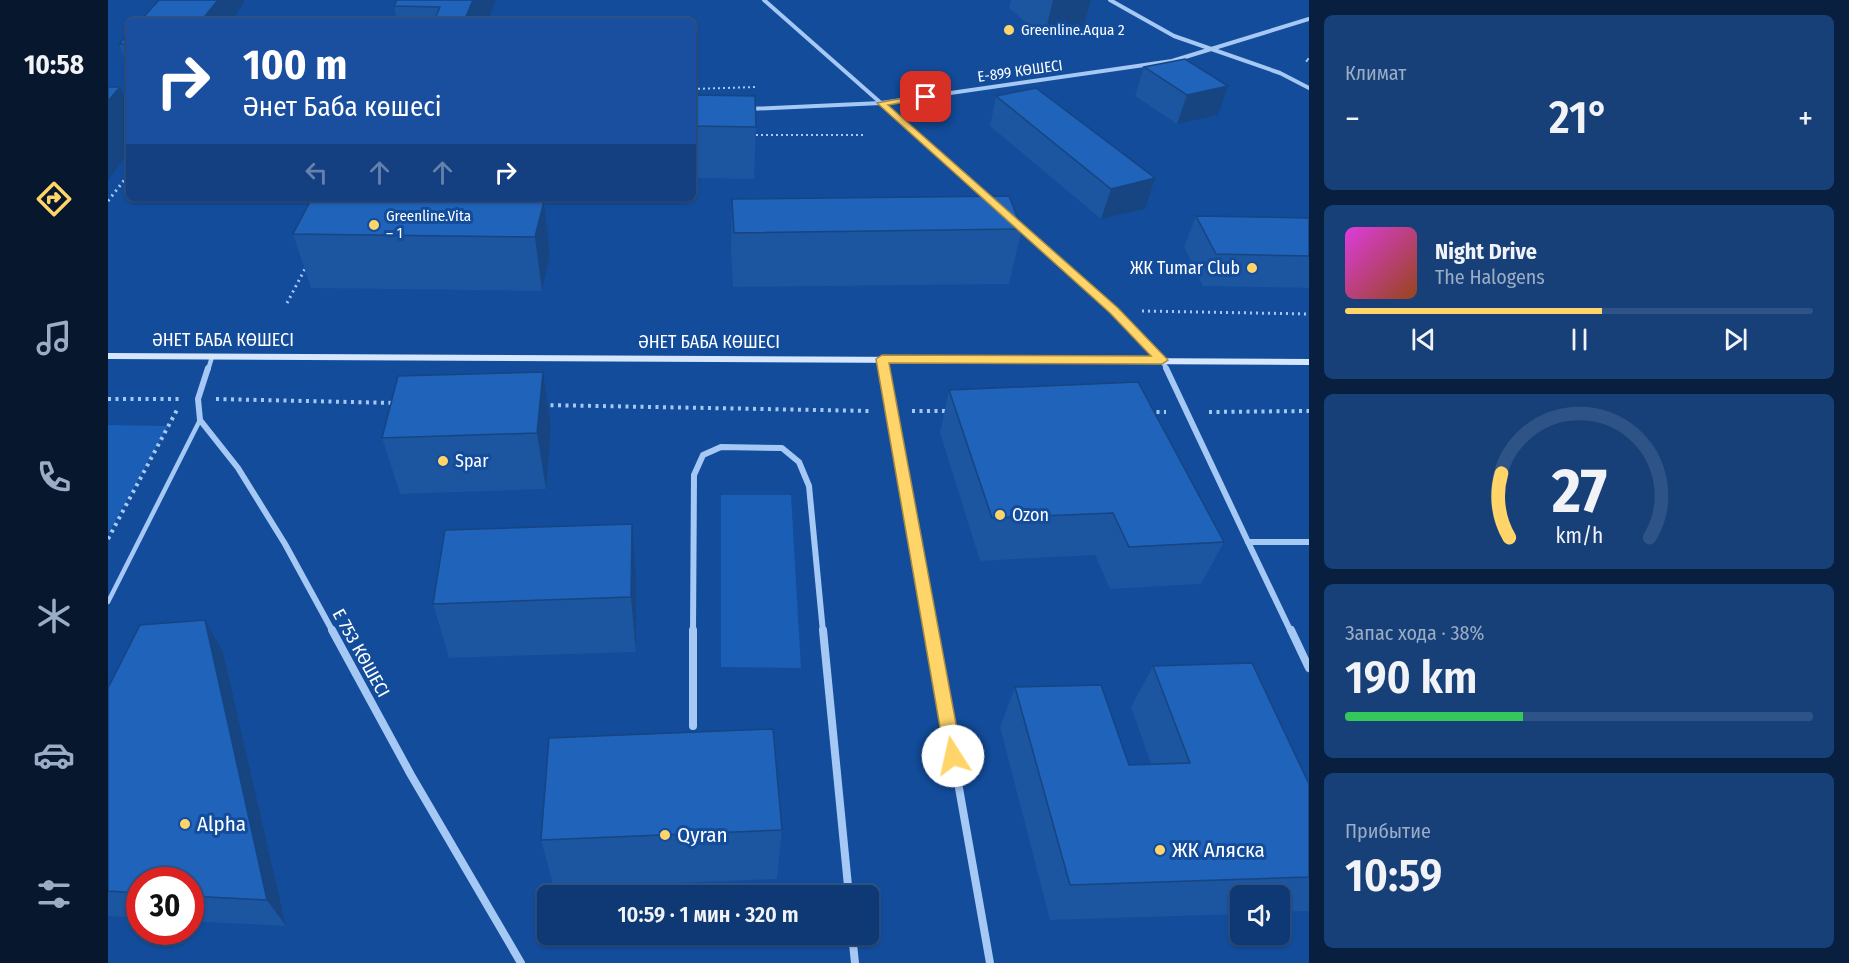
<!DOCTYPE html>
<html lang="ru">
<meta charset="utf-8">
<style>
body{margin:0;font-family:"Fira Sans Condensed",sans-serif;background:#174079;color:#f1f3f6;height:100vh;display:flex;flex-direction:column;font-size:22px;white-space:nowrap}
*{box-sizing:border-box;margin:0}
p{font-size:20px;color:#9bacc5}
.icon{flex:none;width:33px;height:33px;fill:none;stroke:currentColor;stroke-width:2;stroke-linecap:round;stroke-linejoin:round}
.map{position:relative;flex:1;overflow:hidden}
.drawer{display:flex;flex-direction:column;gap:15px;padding:15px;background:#081f40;width:540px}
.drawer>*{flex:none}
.guide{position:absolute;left:18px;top:18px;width:570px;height:183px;border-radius:9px;box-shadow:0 2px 4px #0004,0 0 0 2px #2e5386;background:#1a4fa0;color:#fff;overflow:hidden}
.buttons{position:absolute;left:1122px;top:885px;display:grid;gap:12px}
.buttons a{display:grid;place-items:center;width:60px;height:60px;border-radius:9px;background:#0e3974;box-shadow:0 2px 4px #0004,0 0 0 2px #2e5386;font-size:30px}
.speed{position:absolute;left:18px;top:867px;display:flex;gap:12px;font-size:30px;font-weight:700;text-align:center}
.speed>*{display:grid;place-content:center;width:78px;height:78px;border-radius:50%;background:#0e3974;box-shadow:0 2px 4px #0004,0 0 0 2px #2e5386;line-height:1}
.speed .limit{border:9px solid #d22;background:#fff;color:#111}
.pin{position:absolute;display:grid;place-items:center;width:51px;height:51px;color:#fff;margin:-26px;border-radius:12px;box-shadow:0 3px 9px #0006}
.me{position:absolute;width:66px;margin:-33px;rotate:350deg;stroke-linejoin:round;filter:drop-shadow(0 0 4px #0008)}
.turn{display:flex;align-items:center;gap:21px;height:126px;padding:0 18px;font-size:27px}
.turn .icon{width:78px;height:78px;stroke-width:2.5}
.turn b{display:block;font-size:42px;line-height:51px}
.lanes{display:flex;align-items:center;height:57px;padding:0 18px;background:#0003;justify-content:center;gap:30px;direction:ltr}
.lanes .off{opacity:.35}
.big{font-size:45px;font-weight:600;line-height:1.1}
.drawer .card{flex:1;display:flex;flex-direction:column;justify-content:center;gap:9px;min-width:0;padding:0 21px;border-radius:9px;background:#174079}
.drawer .dial{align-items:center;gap:0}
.dial svg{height:156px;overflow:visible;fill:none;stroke:#2e5386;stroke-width:7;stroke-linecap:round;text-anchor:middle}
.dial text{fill:#f1f3f6;stroke:none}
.song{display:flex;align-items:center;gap:18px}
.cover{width:72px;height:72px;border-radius:9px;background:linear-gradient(135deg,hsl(300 70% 55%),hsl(20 70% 35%))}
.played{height:6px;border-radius:3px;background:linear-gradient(90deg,#ffd569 55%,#2e5386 55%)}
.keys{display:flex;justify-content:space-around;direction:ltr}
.heat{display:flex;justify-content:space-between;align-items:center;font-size:33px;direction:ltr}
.charge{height:9px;border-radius:4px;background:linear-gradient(90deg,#34c759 38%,#2e5386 0)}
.trip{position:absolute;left:429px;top:885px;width:342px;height:60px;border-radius:9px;background:#0e3974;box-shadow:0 2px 4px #0004,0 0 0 2px #2e5386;font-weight:600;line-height:60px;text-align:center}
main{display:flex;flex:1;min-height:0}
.menu{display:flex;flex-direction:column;width:108px;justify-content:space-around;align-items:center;background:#06172e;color:#9bacc5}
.menu .icon{width:42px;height:42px}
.menu .current{color:#ffd569}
.menu b{font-size:27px;color:#f1f3f6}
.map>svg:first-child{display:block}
</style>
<main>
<nav class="menu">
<b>10:58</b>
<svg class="icon current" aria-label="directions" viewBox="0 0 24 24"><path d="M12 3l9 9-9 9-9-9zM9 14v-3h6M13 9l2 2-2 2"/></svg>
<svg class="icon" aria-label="music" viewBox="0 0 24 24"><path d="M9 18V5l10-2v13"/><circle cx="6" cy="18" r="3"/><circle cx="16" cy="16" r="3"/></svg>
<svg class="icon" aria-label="phone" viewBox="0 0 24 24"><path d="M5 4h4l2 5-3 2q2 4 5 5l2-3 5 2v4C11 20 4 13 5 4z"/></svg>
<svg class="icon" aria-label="climate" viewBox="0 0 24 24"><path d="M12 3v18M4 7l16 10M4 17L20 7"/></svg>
<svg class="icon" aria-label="car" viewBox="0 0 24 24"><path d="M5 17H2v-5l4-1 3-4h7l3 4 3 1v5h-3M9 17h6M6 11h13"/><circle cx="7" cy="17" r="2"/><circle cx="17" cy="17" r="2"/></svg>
<svg class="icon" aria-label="filters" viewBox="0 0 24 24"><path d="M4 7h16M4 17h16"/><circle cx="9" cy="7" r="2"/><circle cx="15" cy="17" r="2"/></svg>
</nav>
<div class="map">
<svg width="1201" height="963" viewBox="0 0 1201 963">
<rect width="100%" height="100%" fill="#124c9b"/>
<g fill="#1a5eb5">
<path d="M0 425 60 426 0 534Z"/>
<path d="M613 495H683L693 668 613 667Z"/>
</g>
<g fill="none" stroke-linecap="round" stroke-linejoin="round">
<g stroke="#a6c8f4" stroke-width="2" stroke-dasharray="2 3" stroke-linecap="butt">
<path d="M1201 59 1197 60 1201 62"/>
<path d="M585 89 648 87"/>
<path d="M643 135H755"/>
</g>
<g stroke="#a6c8f4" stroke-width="3" stroke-dasharray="2 4" stroke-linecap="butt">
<path d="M0 201 21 174"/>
<path d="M179 303 198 267"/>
<path d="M1034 311 1201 314"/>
</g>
<g stroke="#a6c8f4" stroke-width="4" stroke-dasharray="3 4.5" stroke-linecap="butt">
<path d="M0 399H71"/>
<path d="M108 399 287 403"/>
<path d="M435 405 764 411"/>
<path d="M804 411H839"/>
<path d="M1041 412H1058"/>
<path d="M1101 412 1201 411"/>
<path d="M0 539 70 408"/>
</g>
<path stroke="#a6c8f4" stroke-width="4.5" d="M0 602 92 420"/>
<g stroke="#a6c8f4" stroke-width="4">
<path d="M656 0 841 163"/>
<path d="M1002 0 1066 36 1172 73 1201 88"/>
<path d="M641 109 773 103 1064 61 1201 19"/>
</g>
<g stroke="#a6c8f4" stroke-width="4.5">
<path d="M839 162 883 201"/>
<path d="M908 223 1006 310 1054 360 1059 370"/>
<path d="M775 359 777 370"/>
<path d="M100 370 104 357"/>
</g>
<g stroke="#a6c8f4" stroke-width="6">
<path d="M100 368 90 399 92 420 130 468 177 544 225 632"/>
<path d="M777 368 823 632"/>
<path d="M1058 368 1140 542"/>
<path d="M585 632 586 475 595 455 613 447 674 448 691 462 701 486 715 632"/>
<path d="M1183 632 1140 542H1201"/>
</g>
<g stroke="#a6c8f4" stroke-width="8">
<path d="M224 630 303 775 413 963"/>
<path d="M715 630 741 896"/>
<path d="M823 630 882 963"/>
<path d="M1183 630 1201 668"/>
<path d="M585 726V630"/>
<path d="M744 934 747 963"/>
</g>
<path fill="#d6e6fd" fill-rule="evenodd" d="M0 353 1201 359V365L0 359Z"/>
</g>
<g fill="#1c55a0">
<path d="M289 0H388L380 21H289L286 6Z"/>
<path d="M903 0H983L974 33 936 38 901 8Z"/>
<path d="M21 33V70L11 44Z"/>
<path d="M1036 67 1110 115 1069 124 1027 96Z"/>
<path d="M585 95 648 127 646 179 585 178Z"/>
<path d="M888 96 1037 209 993 219 882 126Z"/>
<path d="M204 198H310L309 199 436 201 442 255 434 291 203 288 185 234Z"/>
<path d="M624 199 914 229 901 284 625 287 623 253Z"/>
<path d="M1088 216 1201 218V288L1095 286 1076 247Z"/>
<path d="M841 390 1116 542 1093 584 1002 589 987 555 872 561 832 433Z"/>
<path d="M443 428 438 489 292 494 274 438Z"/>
<path d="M528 579V652L341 658 325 604Z"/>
<path d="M97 620 115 652 178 926 82 921V880H32V918L0 916V688Z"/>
<path d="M1045 666 1201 784V911L1172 912V896H1132V914L942 920 892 727 907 687 1021 765 1043 764 1023 707Z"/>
<path d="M674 830 669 879 446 888 433 840Z"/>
</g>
<g fill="#164582">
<path d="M110 0H136V3L123 21H93Z"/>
<path d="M365 0H388L380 21H356Z"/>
<path d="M945 0H983L974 33 936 38Z"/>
<path d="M1120 86 1110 115 1069 124 1079 95Z"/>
<path d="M12 87 21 108V153L0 180V101Z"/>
<path d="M1047 178 1037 209 993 219 1003 189Z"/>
<path d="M275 198H310L295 235H283Z"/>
<path d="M436 201 442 255 434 291 427 237Z"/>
<path d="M435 372 443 428 438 489 429 433Z"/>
<path d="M524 524 528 579V652L523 597Z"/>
<path d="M97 620 115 652 178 926 159 900Z"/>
</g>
<g fill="#2063ba" stroke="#164582" stroke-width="1.5">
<path d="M51 0H110L93 21H32Z"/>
<path d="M289 0H365L356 21H326L332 7 286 6Z"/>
<path d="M21 33V44H11Z"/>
<path d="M1077 59 1120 86 1079 95 1036 67Z"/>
<path d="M0 87H12L0 101Z"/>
<path d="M928 88 1047 178 1003 189 888 96Z"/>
<path d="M585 95 647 96 648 127 585 126Z"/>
<path d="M901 196 914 229 626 233 624 199Z"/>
<path d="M204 198H275L274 199 436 201 427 237 185 234Z"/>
<path d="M1088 216 1201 218V256L1108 254Z"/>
<path d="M435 372 429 433 274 438 290 376Z"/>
<path d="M1030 382 1116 542 1021 547 1005 513 884 518 841 390Z"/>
<path d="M524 524 523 597 325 604 337 530Z"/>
<path d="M97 620 159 900 82 896V880H32V893L0 891V688L32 625Z"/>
<path d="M1144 663 1201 784V877L962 885 907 687 993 685 1021 765 1082 763 1045 666Z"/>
<path d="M665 729 674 830 433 840 441 738Z"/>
</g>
<path fill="#ffd569" stroke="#a68a44" stroke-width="1.5" d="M818 94 821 95V98L780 105 1010 308 1060 360 1054 364 781 363 854 756 851 761 845 764 839 761 837 756 768 359 774 355 1043 356 1002 313 769 103Z"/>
<g fill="#ffd569" stroke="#124c9b" stroke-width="2">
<circle cx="901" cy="30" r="6"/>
<circle cx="266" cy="225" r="6"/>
<circle cx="1144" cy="268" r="6"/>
<circle cx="335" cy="461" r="6"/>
<circle cx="892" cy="515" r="6"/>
<circle cx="77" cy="824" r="6"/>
<circle cx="557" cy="835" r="6"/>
<circle cx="1052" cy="850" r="6"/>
</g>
<g text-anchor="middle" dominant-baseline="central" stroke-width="6" stroke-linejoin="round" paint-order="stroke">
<g font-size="15" fill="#fff" stroke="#124c9b" text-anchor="start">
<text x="913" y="30">Greenline.Aqua 2</text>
<text x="278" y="216">Greenline.Vita<tspan x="278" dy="17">– 1</tspan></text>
</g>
<g font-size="15" fill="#fff" stroke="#124c9b">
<text transform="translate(912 71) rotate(-8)">Е-899 КӨШЕСІ</text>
</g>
<g font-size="18" fill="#fff" stroke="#124c9b" text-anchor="start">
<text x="1132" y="268" text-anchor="end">ЖК Tumar Club</text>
<text x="347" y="461">Spar</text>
<text x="904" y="515">Ozon</text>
</g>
<g font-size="18" fill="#fff" stroke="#124c9b">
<text x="115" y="340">ӘНЕТ БАБА КӨШЕСІ</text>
<text x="601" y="342">ӘНЕТ БАБА КӨШЕСІ</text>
<text transform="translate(253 653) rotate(61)">Е 753 КӨШЕСІ</text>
</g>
<g font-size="21" fill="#fff" stroke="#124c9b" text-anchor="start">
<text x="89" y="824">Alpha</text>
<text x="569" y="835">Qyran</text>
<text x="1064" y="850">ЖК Аляска</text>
</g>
</g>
</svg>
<div class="buttons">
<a><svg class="icon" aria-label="sound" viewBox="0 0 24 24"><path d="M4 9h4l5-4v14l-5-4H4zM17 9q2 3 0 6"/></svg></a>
</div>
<div class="speed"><div class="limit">30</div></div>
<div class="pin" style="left:818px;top:97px;background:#d93025"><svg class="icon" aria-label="arrive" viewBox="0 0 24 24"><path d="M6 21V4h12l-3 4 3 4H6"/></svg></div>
<svg class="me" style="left:845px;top:756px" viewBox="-20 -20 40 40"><circle r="19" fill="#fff"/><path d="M0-13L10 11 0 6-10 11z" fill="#ffd569"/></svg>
<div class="trip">10:59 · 1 мин · 320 m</div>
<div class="guide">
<div class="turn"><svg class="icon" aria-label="right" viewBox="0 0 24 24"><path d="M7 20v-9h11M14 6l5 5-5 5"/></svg><div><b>100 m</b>Әнет Баба көшесі</div></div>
<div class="lanes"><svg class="icon off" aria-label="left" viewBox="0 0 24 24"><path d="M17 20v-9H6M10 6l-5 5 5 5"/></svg><svg class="icon off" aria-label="ahead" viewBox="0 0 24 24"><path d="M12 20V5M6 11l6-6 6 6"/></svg><svg class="icon off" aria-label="ahead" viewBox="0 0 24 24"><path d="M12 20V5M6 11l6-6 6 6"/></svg><svg class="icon" aria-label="right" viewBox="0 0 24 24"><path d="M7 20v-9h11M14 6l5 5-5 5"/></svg></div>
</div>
</div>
<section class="drawer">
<div class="card"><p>Климат</p>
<div class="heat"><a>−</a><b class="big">21°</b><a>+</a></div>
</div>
<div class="card">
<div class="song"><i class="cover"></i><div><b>Night Drive</b><p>The Halogens</p></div></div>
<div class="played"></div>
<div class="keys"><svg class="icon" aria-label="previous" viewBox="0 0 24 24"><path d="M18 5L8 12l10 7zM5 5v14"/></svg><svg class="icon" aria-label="pause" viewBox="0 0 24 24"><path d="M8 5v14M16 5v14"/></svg><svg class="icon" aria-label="next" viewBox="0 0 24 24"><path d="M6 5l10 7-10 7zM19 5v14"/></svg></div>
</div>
<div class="card dial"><svg viewBox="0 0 100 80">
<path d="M14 69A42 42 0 1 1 86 69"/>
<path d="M14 69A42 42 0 0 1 10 36" stroke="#ffd569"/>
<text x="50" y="56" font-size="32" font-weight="700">27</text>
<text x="50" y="72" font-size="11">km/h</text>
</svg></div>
<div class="card"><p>Запас хода · 38%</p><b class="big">190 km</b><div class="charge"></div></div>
<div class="card"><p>Прибытие</p><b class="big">10:59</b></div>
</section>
</main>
